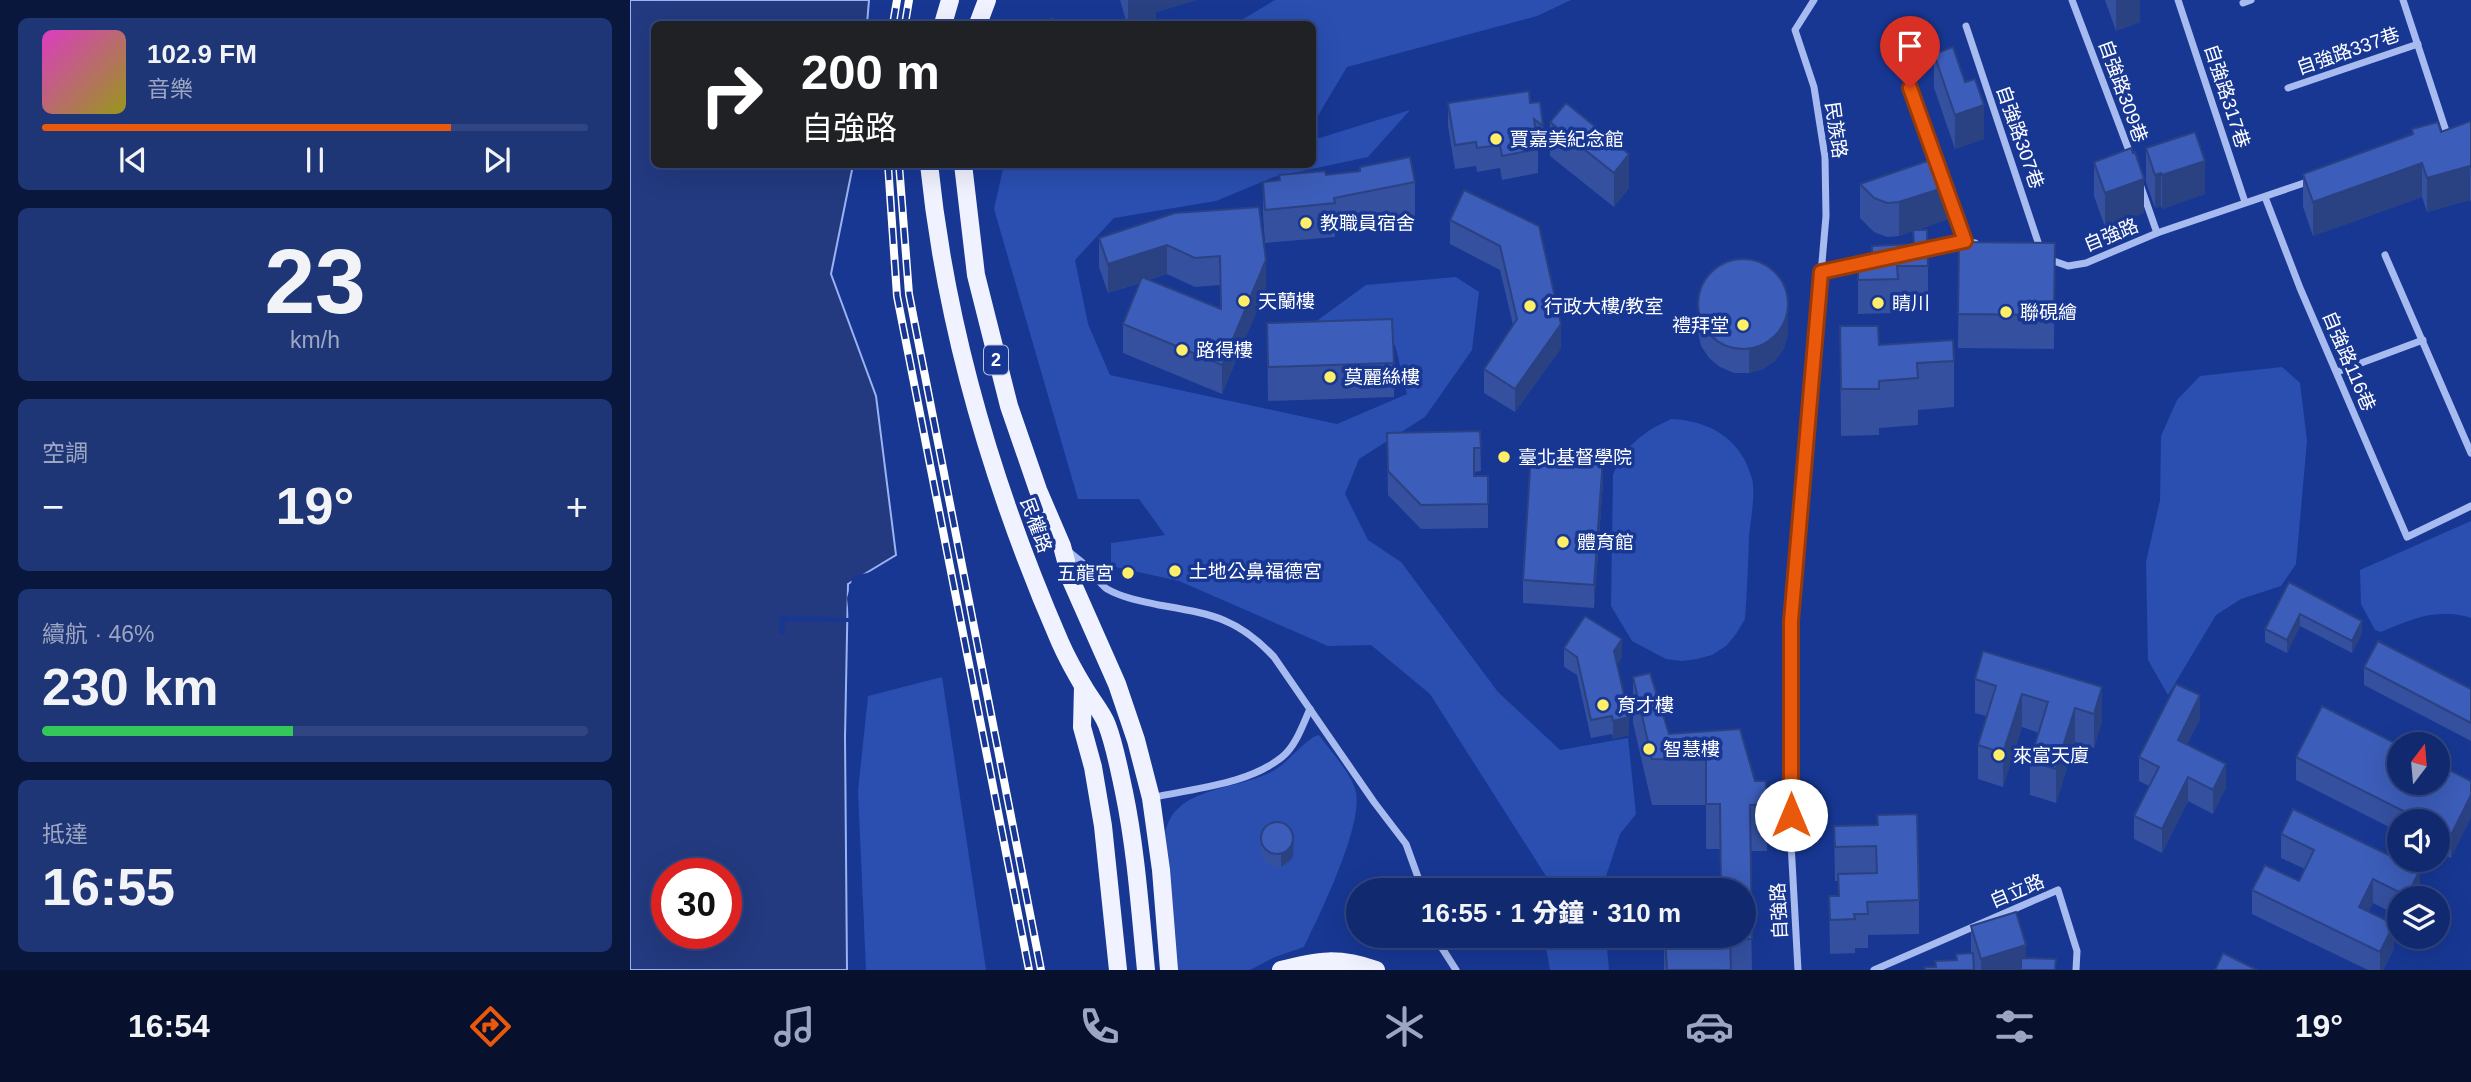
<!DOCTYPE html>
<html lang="zh-TW">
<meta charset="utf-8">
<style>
body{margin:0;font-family:Helvetica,"Noto Sans TC",sans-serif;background:#1e3576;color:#f1f3f6;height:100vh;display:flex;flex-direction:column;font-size:26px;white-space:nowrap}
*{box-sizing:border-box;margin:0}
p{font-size:23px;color:#9ca6c2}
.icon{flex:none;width:38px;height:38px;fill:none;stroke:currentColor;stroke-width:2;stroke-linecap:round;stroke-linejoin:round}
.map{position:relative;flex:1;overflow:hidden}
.drawer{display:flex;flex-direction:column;gap:18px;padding:18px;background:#09173c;width:630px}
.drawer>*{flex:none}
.banner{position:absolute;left:21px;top:21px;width:665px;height:147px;border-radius:10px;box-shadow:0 7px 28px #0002,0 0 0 2px #304581;background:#202124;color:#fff;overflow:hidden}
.needle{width:46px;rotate:16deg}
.fabs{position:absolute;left:1757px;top:732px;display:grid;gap:14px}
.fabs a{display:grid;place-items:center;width:63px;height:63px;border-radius:50%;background:#11296e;box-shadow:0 7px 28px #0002,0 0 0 2px #304581;font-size:35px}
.speed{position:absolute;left:21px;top:858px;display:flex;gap:14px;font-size:35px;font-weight:700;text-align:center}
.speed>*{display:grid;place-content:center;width:91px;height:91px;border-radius:50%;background:#11296e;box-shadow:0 7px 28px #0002,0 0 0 2px #304581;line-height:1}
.speed .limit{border:10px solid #d22;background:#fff;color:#111}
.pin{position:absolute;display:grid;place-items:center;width:60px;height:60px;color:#fff;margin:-72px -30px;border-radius:50% 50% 50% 0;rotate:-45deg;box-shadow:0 0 7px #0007}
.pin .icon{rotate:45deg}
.me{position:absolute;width:77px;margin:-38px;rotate:0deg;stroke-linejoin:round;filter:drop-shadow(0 0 5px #0008)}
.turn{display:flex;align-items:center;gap:24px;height:147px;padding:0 35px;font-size:32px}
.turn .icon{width:91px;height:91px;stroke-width:2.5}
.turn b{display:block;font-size:49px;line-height:60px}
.big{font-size:52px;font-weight:800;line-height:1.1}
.drawer .widget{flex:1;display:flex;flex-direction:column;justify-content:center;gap:10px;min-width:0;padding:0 24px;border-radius:10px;background:#1e3576}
.drawer .dial{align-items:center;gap:0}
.dial b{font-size:91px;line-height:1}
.song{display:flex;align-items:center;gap:21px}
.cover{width:84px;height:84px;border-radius:10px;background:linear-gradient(135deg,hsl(310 70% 55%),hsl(60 70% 35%))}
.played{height:7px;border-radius:4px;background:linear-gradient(90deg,#ea580c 75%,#304581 75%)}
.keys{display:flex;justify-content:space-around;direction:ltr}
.heat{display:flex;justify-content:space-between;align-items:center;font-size:38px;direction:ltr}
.charge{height:10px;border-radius:5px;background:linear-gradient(90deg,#34c759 46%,#304581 0)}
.trip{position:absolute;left:716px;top:878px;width:410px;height:70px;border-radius:35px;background:#11296e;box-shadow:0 7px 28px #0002,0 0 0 2px #304581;font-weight:800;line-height:70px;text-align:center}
.tabs{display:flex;height:112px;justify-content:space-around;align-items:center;background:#07102c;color:#9ca6c2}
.tabs .icon{width:49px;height:49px}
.tabs .selected{color:#ea580c}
.tabs b{font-size:32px;color:#f1f3f6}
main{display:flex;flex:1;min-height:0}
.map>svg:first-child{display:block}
</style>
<main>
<section class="drawer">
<div class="widget">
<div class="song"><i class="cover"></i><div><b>102.9 FM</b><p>音樂</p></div></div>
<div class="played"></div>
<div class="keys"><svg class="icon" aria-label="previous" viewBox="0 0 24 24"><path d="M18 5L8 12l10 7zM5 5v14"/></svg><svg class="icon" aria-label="pause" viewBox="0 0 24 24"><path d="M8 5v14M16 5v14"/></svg><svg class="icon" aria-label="next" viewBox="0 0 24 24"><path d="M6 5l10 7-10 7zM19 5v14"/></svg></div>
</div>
<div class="widget dial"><b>23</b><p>km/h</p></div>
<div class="widget"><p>空調</p>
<div class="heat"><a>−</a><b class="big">19°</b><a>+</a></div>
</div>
<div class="widget"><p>續航 · 46%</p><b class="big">230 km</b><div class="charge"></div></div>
<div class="widget"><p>抵達</p><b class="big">16:55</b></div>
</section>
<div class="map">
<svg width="1841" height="970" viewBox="0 0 1841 970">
<rect width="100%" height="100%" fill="#173793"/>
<g fill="#2a4fb1">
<path d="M645 0H941L907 16 717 67 683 124 682 24H605Z"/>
<path d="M780 110 738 157 644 177 586 201 484 218 445 260 458 324 480 375 707 424 777 394 765 345 712 338 681 325 736 285 826 277 849 292 842 350 795 417 729 459 715 494 738 540 771 562 868 692 930 750 998 738 1006 814 990 834 971 891H920L921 884 800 694 741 645 698 646 549 581 481 566V543L535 535 509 499H448L364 209 373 169 380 165 682 164 683 140Z"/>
<path d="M1652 367 1670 383 1677 441 1666 564 1651 586 1611 599 1586 615 1538 695 1518 660 1516 562 1530 500 1531 436 1547 400 1570 376Z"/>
<path d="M1042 419C1081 421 1112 440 1122 479 1126 494 1120 522 1119 538 1118 565 1117 592 1115 619L1106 634 1096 646 1082 655 1067 659 1052 661 1036 659 1002 641 981 606 983 475C994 446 1015 430 1042 419Z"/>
<path d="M1841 521V618C1808 607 1781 619 1751 632L1745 630 1731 604 1730 570Z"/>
<path d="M312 677 356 970H236L228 791 238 696Z"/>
<path d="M689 735C699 749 720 772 725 789 736 821 689 916 674 947L645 957 620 970H547L535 834C544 785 608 791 643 771 658 763 677 737 689 735Z"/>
<path d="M914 936H976L979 970H920Z"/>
</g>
<path fill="#233a80" stroke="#99b3f3" stroke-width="2" fill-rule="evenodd" d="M0 0H239L237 24H24V164L223 165 201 274 246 396 266 555 218 584 215 737 217 970H0ZM37 873H96V933H37Z"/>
<path fill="#173793" d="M246 571 222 586 221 626 219 622 156 621 154 634H149L150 616 219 618 217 598 223 576Z"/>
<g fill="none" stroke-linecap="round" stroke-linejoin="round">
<g stroke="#a7bbf0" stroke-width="7">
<path d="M1442 0 1501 156"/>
<path d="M1548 0 1615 202"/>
<path d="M1773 0 1817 134"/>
<path d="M1613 3 1621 0"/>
<path d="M1336 26 1411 251"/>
<path d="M1262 37 1308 165"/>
<path d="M1658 88 1788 44"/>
<path d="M1511 187 1527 233"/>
<path d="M1316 189 1335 241"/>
<path d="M1635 197 1670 288 1777 537 1841 506"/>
<path d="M1291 250 1335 241 1345 243"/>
<path d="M1755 255 1841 453"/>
<path d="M1418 259 1438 266 1456 263 1527 233 1680 181"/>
<path d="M1191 272 1235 262"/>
<path d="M1707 372 1793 340"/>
<path d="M438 551C445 557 453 562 459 569 465 575 470 584 477 589 493 598 511 601 529 605 580 614 607 617 644 657L744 802 776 844 793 891"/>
<path d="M521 798C564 788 617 785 652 757 666 746 673 724 680 709"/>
<path d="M808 936 812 948 826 970"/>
<path d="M1168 970 1161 843V621L1196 216 1195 157 1184 87 1165 30 1184 0"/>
<path d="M1244 970 1428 890 1447 951 1446 970"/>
</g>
<g stroke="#f0f3ff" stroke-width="18">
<path d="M313 24 320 0"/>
<path d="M348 24 357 0"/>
<path d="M299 164C316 330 364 490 430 642 437 658 446 674 455 689 462 701 472 712 477 725 485 746 489 769 494 792 506 850 510 910 516 970"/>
<path d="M333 164 346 275 379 406 408 490 432 546 441 580 487 684 506 740 521 798 531 870 539 970"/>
<path d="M453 687 452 727 463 767 473 826 488 970"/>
<path d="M651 970C688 960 709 957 746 970"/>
</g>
<g stroke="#fff" stroke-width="8">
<g id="rail">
<path d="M263 24 267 0"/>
<path d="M275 24 279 0"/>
<path d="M258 164 267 296 399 970"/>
<path d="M269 164 279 294 411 970"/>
</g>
</g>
<use href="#rail" stroke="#173793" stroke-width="5" stroke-dasharray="16" stroke-linecap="butt"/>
</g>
<g fill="#34509f" fill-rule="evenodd">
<path d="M490 0H567L526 12V20L510 24H497Z"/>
<path d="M1475 0H1510V22L1486 31Z"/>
<path d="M1304 54 1354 139 1325 149 1304 88Z"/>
<path d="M818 103H900L913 126V150L908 146V173L872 180 870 168 847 172 846 166 825 169 818 126Z"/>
<path d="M936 103 999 188 984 207 920 156V122Z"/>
<path d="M1841 121V202L1840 200 1797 212 1792 197 1683 236 1673 207V174L1782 134V129L1811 132Z"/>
<path d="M1516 148 1575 194 1532 209 1531 206 1525 208 1516 182Z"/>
<path d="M1464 162 1514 213 1475 227 1464 196Z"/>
<path d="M730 167 785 182V216L705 231V237L635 243 633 215V182L649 180V175H696L730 171Z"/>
<path d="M1230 184 1319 219 1287 230 1298 266V300H1268V313L1228 314V258H1242L1283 244V231L1269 236 1257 237 1244 232 1230 218Z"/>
<path d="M545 213 636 289 592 394 493 353V324L510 283 478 293 469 267V238ZM537 274 565 287 590 285V309L519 280Z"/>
<path d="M820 220 909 226 931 348 885 412 854 393V369L883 325 870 270 820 244Z"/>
<path d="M1329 242 1425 243 1424 349 1328 348Z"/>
<path d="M1068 308 1158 334 1154 348 1145 361 1133 369 1119 373H1104L1090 367 1079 358 1071 346 1068 332Z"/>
<path d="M637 323 764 363V397L638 401Z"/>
<path d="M1210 326 1249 345 1324 361V407L1288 410V425L1249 428V435L1211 436Z"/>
<path d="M850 431 851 471 844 472V476L858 504V528L791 529 758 495 757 433Z"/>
<path d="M973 481 964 608 893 603V580Z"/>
<path d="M1659 582 1732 633 1722 653 1670 626 1657 653 1635 642V629Z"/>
<path d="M934 648 992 657 987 665 999 735 983 739 982 734 961 738 947 675 934 667Z"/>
<path d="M1734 667 1841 689V741L1734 685Z"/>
<path d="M1003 677 1039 734 1125 781H1136L1137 851H1120L1122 970H1034V936H1113V891H1091L1090 849H1076V805H1022L1003 723Z"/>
<path d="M1345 679 1472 687V721L1464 748 1445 742 1426 803 1400 795V761L1409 733 1392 727 1373 787 1348 779V745L1356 716 1345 713Z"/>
<path d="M1570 719 1557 744 1596 787 1583 814 1558 801 1532 853 1504 839V816L1519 786 1509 781V757Z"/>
<path d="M1666 757 1841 781 1821 858 1808 852V821H1769V832L1666 780Z"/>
<path d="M1247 825 1289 900V934L1238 935V948H1225V953L1200 954 1199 896H1208V881H1205L1204 826Z"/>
<path d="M1651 834 1790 894 1788 898H1769V916L1743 903 1738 912 1764 948 1753 970H1738L1622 914V890L1669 881 1675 869 1651 858Z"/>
<path d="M631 840 663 856 660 861 651 867H645L635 862 631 852Z"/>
<path d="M1341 926 1396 958 1426 970H1344V967H1305L1326 960 1341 953Z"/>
</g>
<g fill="#2a4182">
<path d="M498 0H567L526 12V20L510 24H498Z"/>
<path d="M1486 0H1510V22L1486 31Z"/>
<path d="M1354 105V139L1325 149V115Z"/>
<path d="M999 154V188L984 207V173Z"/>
<path d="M1575 161V194L1532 209V175Z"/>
<path d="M1792 163V197L1683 236V202Z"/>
<path d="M1840 166V200L1797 212V178Z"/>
<path d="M1531 173V206L1525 208V175Z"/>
<path d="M1514 179V213L1475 227V193Z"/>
<path d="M1319 186V219L1269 236V202Z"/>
<path d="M537 245V274L478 293V264Z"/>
<path d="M636 260V289L592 394V365Z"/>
<path d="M1158 310V334L1154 348 1145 361 1133 369 1119 373V350Z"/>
<path d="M931 324V348L885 412V389Z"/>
<path d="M973 458V481L964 608V585Z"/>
<path d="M1670 614V626L1657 653V640Z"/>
<path d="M1732 621V633L1722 653V641Z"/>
<path d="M992 639V657L984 670V651Z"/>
<path d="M1472 687V721L1464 748V714Z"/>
<path d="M1392 694V727L1373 787V753Z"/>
<path d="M1570 695V719L1548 763V740Z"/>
<path d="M1445 708V742L1426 803V769Z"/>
<path d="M999 717V735L983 739V721Z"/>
<path d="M1596 764V787L1583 814V790Z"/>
<path d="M1558 777V801L1532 853V829Z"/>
<path d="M1841 795V818L1821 858V835Z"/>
<path d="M664 833 663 856 660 861 651 867V855Z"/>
<path d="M1790 870V894L1788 898H1777Z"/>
<path d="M1743 879V903L1729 931V907Z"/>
<path d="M1764 924V948L1753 970H1750V952Z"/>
<path d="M1396 945V970H1351V959Z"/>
</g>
<g fill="#3c5db9" stroke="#2a4182" stroke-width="2">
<path d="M422 18 431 24H418Z"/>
<path d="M1323 47 1335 82 1345 79 1354 105 1325 115 1304 54Z"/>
<path d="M899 91 900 103 910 102 913 126 904 119 908 149 872 156 870 145 847 148 846 142 825 145 818 103Z"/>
<path d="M936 103 999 154 984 173 920 122Z"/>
<path d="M1841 121V168L1840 166 1797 178 1792 163 1683 202 1673 174 1783 134 1782 129 1808 122 1811 132Z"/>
<path d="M1565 132 1575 161 1532 175 1531 173 1525 175 1516 148Z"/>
<path d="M1501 148 1503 153 1505 152 1514 179 1475 193 1464 162Z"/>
<path d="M780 157 785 182 704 198 705 203 635 210 633 182 650 180 649 175 695 171 696 175 730 171V167Z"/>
<path d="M1309 157 1319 186 1269 202 1257 203 1244 198 1230 184Z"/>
<path d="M834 190 909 226 931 324 885 389 854 369 887 319 870 246 820 220Z"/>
<path d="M629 207 636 260 592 365 493 324 512 277 591 309 590 256 565 258 537 245 478 264 469 238 545 213Z"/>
<path d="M1283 230H1297L1298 266H1267L1268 279 1228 280V258H1242V246L1284 244Z"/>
<path d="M1329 242 1425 243 1424 315 1328 314Z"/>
<circle cx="1113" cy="304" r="45"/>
<path d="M762 319 764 363 638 367 637 323Z"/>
<path d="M1210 326H1248L1249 345 1323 340 1324 361 1287 363 1288 378 1249 381V389H1211Z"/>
<path d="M850 431 851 448H844V476H858V504L791 505 758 471 757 433Z"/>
<path d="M901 453 973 458 964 585 893 580Z"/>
<path d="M1659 582 1732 621 1722 641 1670 614 1657 640 1635 629Z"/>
<path d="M955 616 992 639 984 651 999 717 983 721 982 716 961 720 947 657 934 648Z"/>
<path d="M1748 641 1841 689V723L1734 667Z"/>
<path d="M1353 651 1472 687 1464 714 1445 708 1426 769 1400 761 1418 702 1392 694 1373 753 1348 745 1366 686 1345 679Z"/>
<path d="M1020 673 1039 734 1110 729 1125 781H1136L1137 805H1120L1122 939H1100V936H1113V891H1091L1090 804H1076V760L1022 759 1003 677Z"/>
<path d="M1546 684 1570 695 1548 740 1596 764 1583 790 1558 777 1532 829 1504 816 1529 767 1509 757Z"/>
<path d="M1692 706 1769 745V782H1808V764L1841 781V795L1821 835 1808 828V821H1793L1666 757Z"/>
<path d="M1663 809 1790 870 1777 896 1743 879 1729 907 1764 924 1750 952 1622 890 1635 865 1669 881 1684 850 1651 834Z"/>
<path d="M1287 814 1289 900 1237 902 1238 914H1224L1225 919 1200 920 1199 896H1209L1208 874 1247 873 1246 846 1205 847 1204 826 1248 825 1247 815Z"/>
<circle cx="647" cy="838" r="16"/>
<path d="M1386 912 1396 945 1351 959 1341 926Z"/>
<path d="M1035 936H1100L1101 970H1037Z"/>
<path d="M1343 953 1344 970H1295V967H1306L1305 961 1327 960 1326 954Z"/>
<path d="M1593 953 1627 970H1585Z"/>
<path d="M1391 958 1426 959 1425 970H1391Z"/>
</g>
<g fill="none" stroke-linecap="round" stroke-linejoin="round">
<g stroke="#983908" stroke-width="18">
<path id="route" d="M1161 815V621L1191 272 1335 241 1280 88"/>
</g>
<use href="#route" stroke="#ea580c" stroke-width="12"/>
</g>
<g fill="#ffef66" stroke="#173793" stroke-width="2.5">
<circle cx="866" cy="139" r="7"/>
<circle cx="676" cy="223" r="7"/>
<circle cx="614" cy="301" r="7"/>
<circle cx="1248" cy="303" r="7"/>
<circle cx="900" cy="306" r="7"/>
<circle cx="1376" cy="312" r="7"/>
<circle cx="1113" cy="325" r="7"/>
<circle cx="552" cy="350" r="7"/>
<circle cx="700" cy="377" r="7"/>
<circle cx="874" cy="457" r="7"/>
<circle cx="933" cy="542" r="7"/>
<circle cx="545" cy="571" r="7"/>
<circle cx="498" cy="573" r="7"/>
<circle cx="973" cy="705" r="7"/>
<circle cx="1019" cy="749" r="7"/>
<circle cx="1369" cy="755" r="7"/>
</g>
<g text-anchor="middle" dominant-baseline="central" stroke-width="7" stroke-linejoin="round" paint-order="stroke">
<rect fill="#173793" stroke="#b9c3df" stroke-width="2" x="354" y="345.5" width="24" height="29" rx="5"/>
<g font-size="18" font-weight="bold" fill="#fff">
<text x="366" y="360">2</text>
</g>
<g font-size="19" fill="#fff" stroke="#173793">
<text transform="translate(1718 51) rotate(-19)">自強路337巷</text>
<text transform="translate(1493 91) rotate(70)">自強路309巷</text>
<text transform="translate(1597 96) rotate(72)">自強路317巷</text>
<text transform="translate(1206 130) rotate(82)">民族路</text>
<text transform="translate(1390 137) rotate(71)">自強路307巷</text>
<text transform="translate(1481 235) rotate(-22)">自強路</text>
<text transform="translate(1719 361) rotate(67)">自強路116巷</text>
<text transform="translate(406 525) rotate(70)">民權路</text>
<text transform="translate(1387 891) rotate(-23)">自立路</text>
<text transform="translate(1149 911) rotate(-93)">自強路</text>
</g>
<g font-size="19" fill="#fff" stroke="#173793" text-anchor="start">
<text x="880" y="139">賈嘉美紀念館</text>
<text x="690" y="223">教職員宿舍</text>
<text x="628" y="301">天蘭樓</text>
<text x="1262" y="303">睛川</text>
<text x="914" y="306">行政大樓/教室</text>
<text x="1390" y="312">聯硯繪</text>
<text x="1099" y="325" text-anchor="end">禮拜堂</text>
<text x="566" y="350">路得樓</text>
<text x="714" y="377">莫麗絲樓</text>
<text x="888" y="457">臺北基督學院</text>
<text x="947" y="542">體育館</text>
<text x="559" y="571">土地公鼻福德宮</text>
<text x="484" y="573" text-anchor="end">五龍宮</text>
<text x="987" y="705">育才樓</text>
<text x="1033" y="749">智慧樓</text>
<text x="1383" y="755">來富天廈</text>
</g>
</g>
</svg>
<div class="fabs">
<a><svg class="needle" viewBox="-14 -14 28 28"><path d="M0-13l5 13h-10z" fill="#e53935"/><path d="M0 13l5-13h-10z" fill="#9ca6c2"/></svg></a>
<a><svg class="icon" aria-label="sound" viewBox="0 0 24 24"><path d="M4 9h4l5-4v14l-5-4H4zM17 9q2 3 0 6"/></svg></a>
<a><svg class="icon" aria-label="layers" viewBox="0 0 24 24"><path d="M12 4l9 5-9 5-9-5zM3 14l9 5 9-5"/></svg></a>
</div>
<div class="speed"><div class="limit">30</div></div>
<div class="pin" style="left:1280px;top:88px;background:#d93025"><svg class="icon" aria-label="arrive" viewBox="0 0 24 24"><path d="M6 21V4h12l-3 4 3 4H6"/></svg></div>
<svg class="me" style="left:1161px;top:815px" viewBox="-20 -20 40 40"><circle r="19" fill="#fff"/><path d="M0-13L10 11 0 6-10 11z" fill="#ea580c"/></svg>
<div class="trip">16:55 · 1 分鐘 · 310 m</div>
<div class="banner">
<div class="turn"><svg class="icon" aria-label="right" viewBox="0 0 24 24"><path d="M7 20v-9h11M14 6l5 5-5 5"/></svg><div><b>200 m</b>自強路</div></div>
</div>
</div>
</main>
<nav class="tabs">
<b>16:54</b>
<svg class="icon selected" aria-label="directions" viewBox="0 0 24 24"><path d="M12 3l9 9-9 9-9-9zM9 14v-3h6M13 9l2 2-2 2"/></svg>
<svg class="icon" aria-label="music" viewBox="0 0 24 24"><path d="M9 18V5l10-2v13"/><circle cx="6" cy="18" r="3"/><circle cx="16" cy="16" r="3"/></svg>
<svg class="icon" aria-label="phone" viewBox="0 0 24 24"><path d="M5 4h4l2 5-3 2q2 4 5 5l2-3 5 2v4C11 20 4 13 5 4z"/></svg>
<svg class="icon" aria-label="climate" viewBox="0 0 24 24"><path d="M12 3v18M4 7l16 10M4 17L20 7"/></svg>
<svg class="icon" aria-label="car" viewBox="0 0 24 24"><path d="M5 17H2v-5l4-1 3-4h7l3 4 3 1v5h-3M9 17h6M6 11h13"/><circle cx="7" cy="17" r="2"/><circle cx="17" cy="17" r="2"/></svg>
<svg class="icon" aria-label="filters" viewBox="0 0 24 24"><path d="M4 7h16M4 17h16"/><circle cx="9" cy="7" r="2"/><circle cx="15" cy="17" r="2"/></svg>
<b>19°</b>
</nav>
